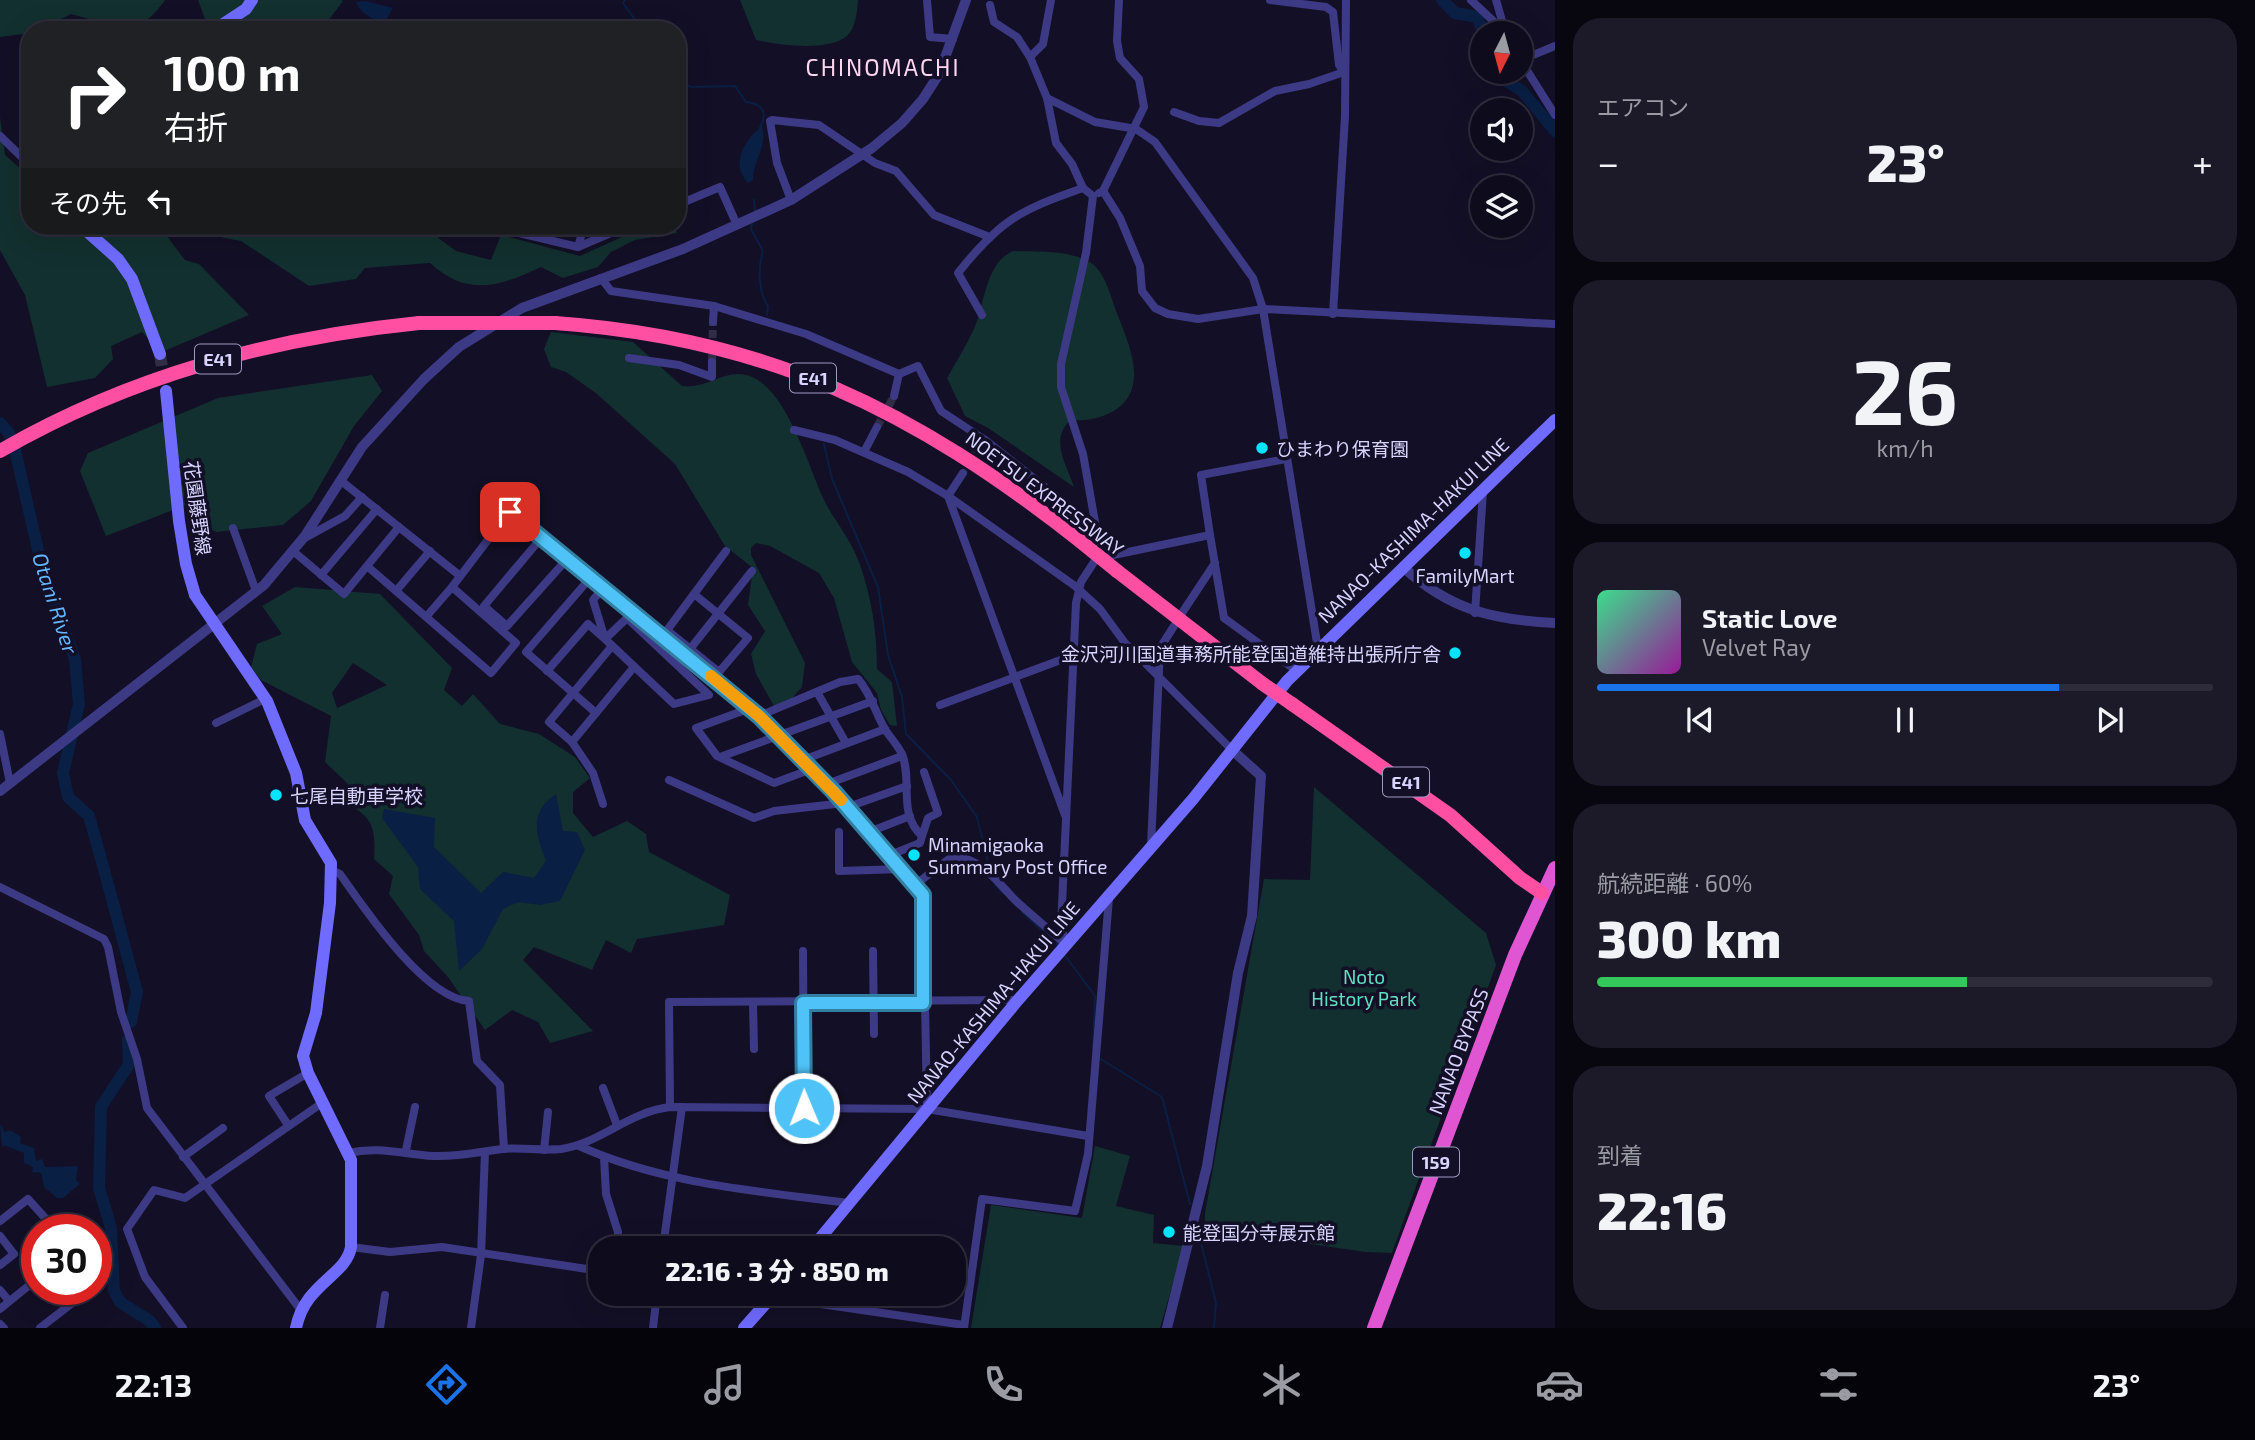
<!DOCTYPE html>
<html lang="ja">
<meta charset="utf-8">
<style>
body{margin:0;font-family:"Exo 2","Noto Sans JP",sans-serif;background:#1c1929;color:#f1f3f6;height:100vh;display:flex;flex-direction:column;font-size:26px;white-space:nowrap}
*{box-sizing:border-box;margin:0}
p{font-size:23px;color:#9b9ba3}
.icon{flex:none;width:38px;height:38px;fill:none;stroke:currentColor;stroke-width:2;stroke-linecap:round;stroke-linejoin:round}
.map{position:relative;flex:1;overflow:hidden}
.sheet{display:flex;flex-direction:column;gap:18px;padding:18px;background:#08060f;width:700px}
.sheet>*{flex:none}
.guide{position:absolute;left:21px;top:21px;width:665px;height:214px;border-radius:28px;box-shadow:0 7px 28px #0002,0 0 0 2px #2e2b3b;background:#202124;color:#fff;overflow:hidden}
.needle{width:46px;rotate:186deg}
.fabs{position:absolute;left:1470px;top:21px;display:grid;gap:14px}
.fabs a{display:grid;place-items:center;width:63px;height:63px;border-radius:50%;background:#0e0b1c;box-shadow:0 7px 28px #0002,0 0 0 2px #2e2b3b;font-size:35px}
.speed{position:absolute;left:21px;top:1214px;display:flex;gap:14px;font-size:35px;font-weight:700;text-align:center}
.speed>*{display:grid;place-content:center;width:91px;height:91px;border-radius:50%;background:#0e0b1c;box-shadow:0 7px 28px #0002,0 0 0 2px #2e2b3b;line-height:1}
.speed .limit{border:10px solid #d22;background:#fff;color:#111}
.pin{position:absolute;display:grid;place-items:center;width:60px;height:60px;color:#fff;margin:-30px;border-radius:14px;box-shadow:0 4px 10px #0006}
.me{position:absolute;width:77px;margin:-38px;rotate:359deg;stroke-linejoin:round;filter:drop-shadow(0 0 5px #0008)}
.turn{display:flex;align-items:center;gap:24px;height:147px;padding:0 28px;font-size:32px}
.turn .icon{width:91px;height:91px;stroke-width:2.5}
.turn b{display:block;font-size:49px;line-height:60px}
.then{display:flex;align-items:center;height:66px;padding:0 28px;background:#0003;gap:14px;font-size:26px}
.big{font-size:52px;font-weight:800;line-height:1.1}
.sheet .widget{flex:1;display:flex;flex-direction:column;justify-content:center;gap:10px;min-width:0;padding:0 24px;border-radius:28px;background:#1c1929}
.sheet .dial{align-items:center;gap:0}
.dial b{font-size:91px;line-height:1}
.song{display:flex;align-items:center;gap:21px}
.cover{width:84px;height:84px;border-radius:10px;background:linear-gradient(135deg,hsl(150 70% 55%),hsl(300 70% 35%))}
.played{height:7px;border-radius:4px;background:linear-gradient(90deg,#1a73e8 75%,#2e2b3b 75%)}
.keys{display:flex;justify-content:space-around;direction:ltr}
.heat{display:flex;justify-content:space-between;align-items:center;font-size:38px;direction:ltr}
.charge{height:10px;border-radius:5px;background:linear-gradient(90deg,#34c759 60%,#2e2b3b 0)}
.trip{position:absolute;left:588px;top:1236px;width:378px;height:70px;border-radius:28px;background:#0e0b1c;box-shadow:0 7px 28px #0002,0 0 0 2px #2e2b3b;font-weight:800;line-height:70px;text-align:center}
.menu{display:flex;height:112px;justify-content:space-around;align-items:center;background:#06040b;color:#9b9ba3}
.menu .icon{width:49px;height:49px}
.menu .current{color:#1a73e8}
.menu b{font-size:32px;color:#f1f3f6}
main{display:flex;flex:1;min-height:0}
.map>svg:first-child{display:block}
</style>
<main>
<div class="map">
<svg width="1555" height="1328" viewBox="0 0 1555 1328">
<rect width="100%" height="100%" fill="#130f26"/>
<g fill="#12302f" fill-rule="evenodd">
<path d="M0 0H165C135 43 115 25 71 14L40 30H30V33L0 37Z"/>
<path d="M198 0H341L343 1 321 30H209Z"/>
<path d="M740 0H858C857 12 856 27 847 36 827 52 779 45 756 40Z"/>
<path d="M0 117 5 155 30 177V226H159L185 260 199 264 249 315 162 352 142 332 111 346 113 359 95 378 47 387 25 295 0 250Z"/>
<path d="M197 226H402L433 234 456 251 491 260 501 235 580 256 646 226H674L677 233 635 240 611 252 598 267 563 278 541 267C499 287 467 297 430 263L365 268 356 279 309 286 241 241 224 238Z"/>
<path d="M1013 251C1037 252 1066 250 1088 261 1104 269 1111 296 1116 311 1129 344 1151 390 1112 412 1098 419 1086 421 1071 420 1049 439 1066 463 1074 487L988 428 965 416 947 378C956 362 966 346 974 329 985 304 985 263 1013 251Z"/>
<path d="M551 332 633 342 682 386C708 390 726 366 752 377 789 393 809 470 826 504 837 524 853 543 860 565 872 599 877 633 877 669L892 682 897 726 890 725 881 710 877 693 852 662 834 598 819 573 770 546 756 543 751 548V555L805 663 802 687 786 705 774 706 756 674 751 654 765 631 748 605 753 568 725 546 675 464 597 394 566 372 551 367 544 349Z"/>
<path d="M372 375 382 391 354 426 311 501 283 525 216 532 209 528 191 503 106 536 80 471 88 453 218 398Z"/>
<path d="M295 587 380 594 452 668 444 690 462 706 473 694 500 724 539 734 575 757 590 778 573 792V813L593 837 627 821 646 834 649 852 730 895 724 925 637 939 631 953 606 940 592 970 534 947 523 960 593 1031 550 1043 538 1022 512 1010 485 1030 448 977 424 951 419 935 389 894 393 876 374 859C375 837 376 820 354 808L347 783 325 762 331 716 261 680 251 667 257 644 282 634 262 606ZM353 663 387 685 337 708 332 693Z"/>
<path d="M1314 787 1486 933 1496 965 1392 1253 1366 1252 1205 1229V1213L1264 879 1310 880Z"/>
<path d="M1095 1146 1130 1156 1116 1206 1154 1215 1153 1243 1184 1246 1160 1328H971L991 1205 1082 1218Z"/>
</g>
<g fill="#0a1f44">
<path d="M366 1 393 8 385 22C374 21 360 13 356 2Z"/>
<path d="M762 126C768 146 753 160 753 180L748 183C730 164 744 140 762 126Z"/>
<path d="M556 794 563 831 577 832 585 850 560 901 540 905 518 902 503 909 482 949 459 971 454 921 420 889 418 867 382 818 384 809 435 818 434 847 481 893 503 872 534 878 546 861C536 834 528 813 556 794Z"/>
<path d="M0 1124 5 1132 10 1130 21 1137 20 1143 34 1148 36 1161 42 1159 45 1167 78 1166 76 1180 80 1184 63 1198H57L44 1187 41 1173 32 1172 33 1167 24 1163V1153L4 1145 2 1148Z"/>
</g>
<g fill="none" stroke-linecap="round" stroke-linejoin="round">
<g stroke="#0a1f44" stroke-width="2">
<path d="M625 0 623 3 636 21 637 30"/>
<path d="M677 69 680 82 691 87 735 86 746 102C763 104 768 112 760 128"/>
<path d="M754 200 755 212"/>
<path d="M752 224 751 229 763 251C758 267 758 292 768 306L767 315"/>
<path d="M824 444 832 479 878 587 888 655 902 697 906 734 951 780 977 817 990 870"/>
<path d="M995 885 1003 893"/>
<path d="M1022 912 1059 946"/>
<path d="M1064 954 1095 996 1093 1050"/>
<path d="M1099 1058 1162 1097 1190 1204"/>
<path d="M1197 1227 1216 1303 1214 1328"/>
</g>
<g stroke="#0a1f44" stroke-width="12">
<path d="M1442 0 1455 13 1477 17 1484 33"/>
<path d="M1493 72 1522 91 1555 131"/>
<path d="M0 423 9 433 15 450 44 576 75 659 79 704 63 773 68 797 89 816 103 866 137 992 131 1022"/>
<path d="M128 1040 129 1064 101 1107 99 1188 111 1228 114 1291 120 1302 150 1321 155 1328"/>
</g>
<g stroke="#312d47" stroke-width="8" stroke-dasharray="8 4" stroke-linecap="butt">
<path d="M712 362 713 322"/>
<path d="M877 427 894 396"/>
<path d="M969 464 978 450"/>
</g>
<path stroke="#312d47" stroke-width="12" stroke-dasharray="12 6" stroke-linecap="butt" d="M160 354 165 387"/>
<g stroke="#3d3a85" stroke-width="8">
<path d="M927 0 930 37 953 39"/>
<path d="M1270 0 1326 7 1333 12 1339 65 1344 72"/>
<path d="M1471 0 1506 33"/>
<path d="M1496 0 1505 31"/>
<path d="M990 5 994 22 1017 37 1030 57 1047 98 1056 143 1072 164 1083 188 1093 196"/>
<path d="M1030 57 1043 44 1051 0"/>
<path d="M1521 60 1555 46"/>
<path d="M1521 61 1555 115"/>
<path d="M1047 98 1095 122 1136 129 1155 142 1253 278 1263 309 1318 649"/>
<path d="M1174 112 1199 121 1219 123 1275 91 1309 84 1344 72"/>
<path d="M0 136 30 165"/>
<path d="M1103 191 1120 218 1140 266 1142 291 1155 308 1168 314 1198 319 1263 309 1555 324"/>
<path d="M1099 193 1103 191 1144 107 1139 79 1120 58 1117 41 1119 0"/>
<path d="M791 200 777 163 770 121 772 120 819 125 875 163 896 171 934 215 987 236"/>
<path d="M677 205 720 187 737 225"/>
<path d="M489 226 578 247 627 226"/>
<path d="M578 247 584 226"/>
<path d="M601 278 611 291 714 306 806 334 899 374 918 366 941 411 985 440 1097 528"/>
<path d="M1333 314 1345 116 1346 0"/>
<path d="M982 315 958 273C1000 220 1020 210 1083 188"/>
<path d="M713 322 714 306"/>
<path d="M629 358 679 365 712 377V362"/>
<path d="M894 396 899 374"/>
<path d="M794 430 835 440 908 472 948 496 1075 586 1100 609 1125 643 1231 749"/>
<path d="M864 452 877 427"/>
<path d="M963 473 948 496 1065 815"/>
<path d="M340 480 459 575"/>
<path d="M233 528 256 591"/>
<path d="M1210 535 1224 618 1297 671"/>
<path d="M542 537 484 606 507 626 568 558"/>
<path d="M303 539 345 516 362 497"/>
<path d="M293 551 344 594 399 527"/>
<path d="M1099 558 1210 535 1201 475 1286 459"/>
<path d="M367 566 491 673 516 643 452 587 510 511 759 716 834 792 916 884 923 895 927 1109"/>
<path d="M321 575 377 509"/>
<path d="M591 577 526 652 596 713"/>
<path d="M396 591 430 551"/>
<path d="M1182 613 1215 563"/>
<path d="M1475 613 1483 491"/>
<path d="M426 617 452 587"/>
<path d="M667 630 719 672 748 638 694 594"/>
<path d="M665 633 726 551"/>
<path d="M612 646 549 722 572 742 634 667"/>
<path d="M690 649 752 571"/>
<path d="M547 671 588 624 605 639 627 618 709 695 674 704 605 639 593 600 604 587"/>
<path d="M817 692 846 743"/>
<path d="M940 705 1074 655"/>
<path d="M748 709 696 728 717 756 774 783 812 769"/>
<path d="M759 716 840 682 858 679C872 695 875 713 886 731 891 738 898 746 902 754 913 782 897 813 922 836L920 843 890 855"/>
<path d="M216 723 265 699"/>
<path d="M0 734 10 783"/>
<path d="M572 742 593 773 603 804"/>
<path d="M720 757 873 701"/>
<path d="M803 760 885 729"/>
<path d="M669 780 754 818 774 811 844 803"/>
<path d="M827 784 902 756"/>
<path d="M848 807 907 786"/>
<path d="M839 832V871L903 869"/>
<path d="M869 832 910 816"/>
<path d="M922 836 928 818 938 813 924 772"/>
<path d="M1151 846 1160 648 1174 626"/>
<path d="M332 870 340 874C364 908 425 999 469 1001L477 1061 500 1085 504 1149"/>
<path d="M916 884 953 856C982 859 996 880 1015 900 1031 915 1049 929 1066 945"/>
<path d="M0 887 104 939 108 947 121 1012 137 1059 147 1108 300 1309"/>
<path d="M1067 945 1061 927 1076 603 1081 582 1096 559 1098 539 1083 454 1061 387V364L1086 253 1093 196"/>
<path d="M803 951 804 1108"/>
<path d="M873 951 874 1034"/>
<path d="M753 1003 754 1049"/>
<path d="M603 1088 617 1125"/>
<path d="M670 1107 669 1002 1018 1000"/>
<path d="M288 1125 269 1096 308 1073"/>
<path d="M579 1146C664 1184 756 1191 848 1203"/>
<path d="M406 1150 415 1107"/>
<path d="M544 1150 548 1112"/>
<path d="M348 1153C378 1146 403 1154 433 1156 457 1157 479 1152 502 1149 522 1147 541 1151 561 1149 599 1144 628 1112 670 1107L927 1109 1088 1136"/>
<path d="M183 1157 223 1128"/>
<path d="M604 1157 606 1194 618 1232 617 1248"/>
<path d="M0 1221 28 1199 56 1230"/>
<path d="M0 1236 14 1254 0 1265"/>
<path d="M351 1247 390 1252 442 1247 600 1271"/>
<path d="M663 1248 682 1107"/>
<path d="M28 1267 37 1259"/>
<path d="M0 1290 9 1301"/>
<path d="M746 1293 964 1325"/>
<path d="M0 1309 37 1279"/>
<path d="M0 1324 4 1328"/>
<path d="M40 1328 71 1304 65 1290"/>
<path d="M183 1328 145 1277 127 1229 154 1190 185 1198 322 1103"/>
<path d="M380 1328 385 1295"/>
<path d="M471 1328 481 1255 485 1152"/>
<path d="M653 1328 657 1293"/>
<path d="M964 1328 982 1199 1075 1211 1088 1154 1109 898"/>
</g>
<g stroke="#3d3a85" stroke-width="10">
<path d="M1403 567C1450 610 1493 620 1555 623"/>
<path d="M0 791 264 585 305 536 362 447 424 379 459 347 522 308 683 249 791 200 872 148 902 123 923 99 939 74 966 0"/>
<path d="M1167 1328 1207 1166 1238 973 1252 916 1261 776 1231 749"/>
</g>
<g stroke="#6f6bff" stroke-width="12">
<path d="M214 30 246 9 252 0"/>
<path d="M81 226 118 259 132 279 160 354"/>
<path d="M166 391 179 521 186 564 195 595 267 701 296 773 305 820 331 863 330 903 316 1013 303 1056 308 1073 351 1160V1247C346 1276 305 1283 296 1328"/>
<path d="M812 1248 1018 1000 1193 799 1287 681 1555 420"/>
<path d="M744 1328 775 1293"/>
</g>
<path stroke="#e055d1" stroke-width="14" d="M1374 1328 1515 955 1555 868"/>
<g stroke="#ff4fa3" stroke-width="14">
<path d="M555 323C768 338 914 410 1080 541"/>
<path d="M0 451C130 376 270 338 419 323"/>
<path d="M1117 571 1263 684"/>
<path d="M1292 704 1450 815 1520 878 1542 893"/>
</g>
<g stroke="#ff4fa3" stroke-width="14">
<path d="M419 323H555"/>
<path d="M1080 541 1117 571"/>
<path d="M1263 684 1292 704"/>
</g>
</g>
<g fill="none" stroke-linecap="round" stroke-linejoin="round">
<g stroke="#337fa1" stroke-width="18">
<path id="route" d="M510 512 759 716 834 792 923 895V1003H803L804 1108"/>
</g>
<use href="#route" stroke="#4fc3f7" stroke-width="12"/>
<path stroke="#f59e0b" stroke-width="12" d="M711 676 759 716 841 800"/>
</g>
<g fill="#00e5ff" stroke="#130f26" stroke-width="2.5">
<circle cx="1262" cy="448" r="7"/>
<circle cx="1465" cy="553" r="7"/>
<circle cx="1455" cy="653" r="7"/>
<circle cx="276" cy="795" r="7"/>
<circle cx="914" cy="855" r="7"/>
<circle cx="1169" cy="1232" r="7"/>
</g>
<g text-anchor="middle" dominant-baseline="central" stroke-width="7" stroke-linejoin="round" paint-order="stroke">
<g fill="#130f26" stroke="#9e99be" stroke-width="2">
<rect x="195" y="344.5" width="46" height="29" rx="5"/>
<rect x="790" y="363.5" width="46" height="29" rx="5"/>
<rect x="1383" y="767.5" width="46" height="29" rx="5"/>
<rect x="1413" y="1147.5" width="46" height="29" rx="5"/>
</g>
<g font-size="18" font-weight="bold" fill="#d9d4ff">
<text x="218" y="359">E41</text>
<text x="813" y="378">E41</text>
<text x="1406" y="782">E41</text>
<text x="1436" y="1162">159</text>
</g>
<g font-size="19" fill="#d9d4ff" stroke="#130f26" text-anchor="start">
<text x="1276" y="448">ひまわり保育園</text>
<text x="1465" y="575" text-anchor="middle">FamilyMart</text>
<text x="1441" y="653" text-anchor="end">金沢河川国道事務所能登国道維持出張所庁舎</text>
<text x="290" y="795">七尾自動車学校</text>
<text x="928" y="844">Minamigaoka<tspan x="928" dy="22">Summary Post Office</tspan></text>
<text x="1183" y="1232">能登国分寺展示館</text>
</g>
<g font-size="19" fill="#d9d4ff" stroke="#130f26">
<text transform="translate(1045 493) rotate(37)">NOETSU EXPRESSWAY</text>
<text transform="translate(198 508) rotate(82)">花園藤野線</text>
<text transform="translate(1413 530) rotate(-44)">NANAO-KASHIMA-HAKUI LINE</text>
<text transform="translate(993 1002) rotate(-50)">NANAO-KASHIMA-HAKUI LINE</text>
<text transform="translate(1458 1051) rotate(-69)">NANAO BYPASS</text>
</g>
<g font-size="19" fill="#5fe0c0" stroke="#130f26">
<text x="1364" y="976">Noto<tspan x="1364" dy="22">History Park</tspan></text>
</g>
<g font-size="21" font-style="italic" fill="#62b6ff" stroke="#130f26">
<text transform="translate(56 603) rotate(72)">Otani River</text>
</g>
<g font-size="23" letter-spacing="2" fill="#ffd6f0" stroke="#130f26">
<text x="883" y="67">CHINOMACHI</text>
</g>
</g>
</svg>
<div class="fabs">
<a><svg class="needle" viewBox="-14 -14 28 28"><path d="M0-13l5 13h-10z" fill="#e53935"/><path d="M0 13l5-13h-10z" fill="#9b9ba3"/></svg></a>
<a><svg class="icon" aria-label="sound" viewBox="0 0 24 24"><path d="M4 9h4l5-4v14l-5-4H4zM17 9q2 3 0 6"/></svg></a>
<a><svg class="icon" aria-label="layers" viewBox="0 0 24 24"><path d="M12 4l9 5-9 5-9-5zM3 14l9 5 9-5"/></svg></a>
</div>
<div class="speed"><div class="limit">30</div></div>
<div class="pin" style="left:510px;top:512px;background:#d93025"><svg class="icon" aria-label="arrive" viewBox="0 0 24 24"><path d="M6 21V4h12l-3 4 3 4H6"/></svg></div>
<svg class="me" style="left:804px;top:1108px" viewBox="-20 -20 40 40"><circle r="17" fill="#4fc3f7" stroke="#fff" stroke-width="3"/><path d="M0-11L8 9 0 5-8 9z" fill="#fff"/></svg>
<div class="trip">22:16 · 3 分 · 850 m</div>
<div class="guide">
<div class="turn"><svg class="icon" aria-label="right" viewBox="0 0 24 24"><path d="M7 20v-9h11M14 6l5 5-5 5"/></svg><div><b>100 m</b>右折</div></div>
<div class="then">その先<svg class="icon" aria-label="left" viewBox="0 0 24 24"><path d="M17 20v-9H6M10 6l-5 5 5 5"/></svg></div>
</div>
</div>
<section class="sheet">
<div class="widget"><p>エアコン</p>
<div class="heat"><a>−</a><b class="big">23°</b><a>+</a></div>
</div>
<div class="widget dial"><b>26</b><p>km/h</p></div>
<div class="widget">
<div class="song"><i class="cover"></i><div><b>Static Love</b><p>Velvet Ray</p></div></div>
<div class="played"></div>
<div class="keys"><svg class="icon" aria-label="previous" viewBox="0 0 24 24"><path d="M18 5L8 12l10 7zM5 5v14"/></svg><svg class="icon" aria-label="pause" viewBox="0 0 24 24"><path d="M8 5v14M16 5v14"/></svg><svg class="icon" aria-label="next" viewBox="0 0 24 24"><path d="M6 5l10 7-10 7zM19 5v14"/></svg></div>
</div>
<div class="widget"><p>航続距離 · 60%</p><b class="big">300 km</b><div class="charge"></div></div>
<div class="widget"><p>到着</p><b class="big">22:16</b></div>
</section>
</main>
<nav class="menu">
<b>22:13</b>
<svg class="icon current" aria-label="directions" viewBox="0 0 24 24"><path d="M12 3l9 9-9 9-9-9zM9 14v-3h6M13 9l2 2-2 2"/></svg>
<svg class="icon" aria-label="music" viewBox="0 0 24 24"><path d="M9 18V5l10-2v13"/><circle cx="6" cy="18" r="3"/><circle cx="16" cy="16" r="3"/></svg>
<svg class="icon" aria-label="phone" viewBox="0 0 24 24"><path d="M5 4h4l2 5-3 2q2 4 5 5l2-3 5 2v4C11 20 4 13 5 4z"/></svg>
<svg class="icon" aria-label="climate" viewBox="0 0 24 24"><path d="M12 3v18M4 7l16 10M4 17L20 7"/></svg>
<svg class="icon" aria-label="car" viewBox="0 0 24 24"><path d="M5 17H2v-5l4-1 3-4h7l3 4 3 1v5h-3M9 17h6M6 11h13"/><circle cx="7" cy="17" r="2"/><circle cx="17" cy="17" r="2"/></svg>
<svg class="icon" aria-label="filters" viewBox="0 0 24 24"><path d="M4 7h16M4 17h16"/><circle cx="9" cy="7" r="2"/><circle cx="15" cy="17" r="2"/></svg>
<b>23°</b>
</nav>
